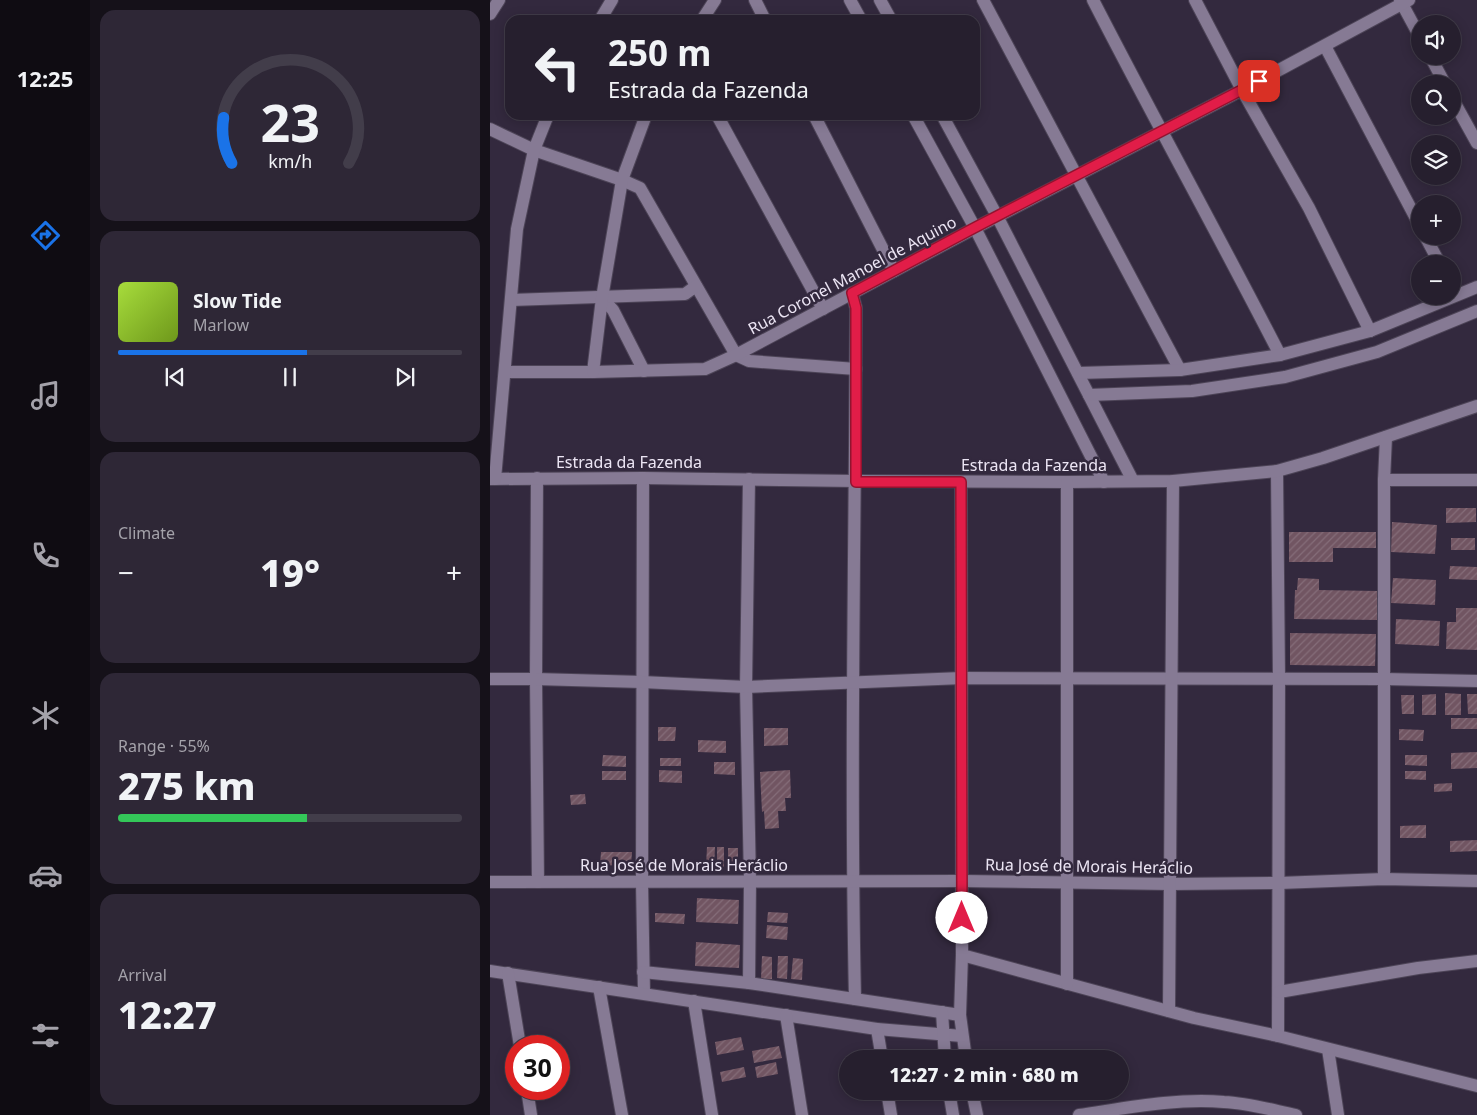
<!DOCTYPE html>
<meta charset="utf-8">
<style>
body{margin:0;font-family:"Noto Sans",sans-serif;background:#2e2736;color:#f1f3f6;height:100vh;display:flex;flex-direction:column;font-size:19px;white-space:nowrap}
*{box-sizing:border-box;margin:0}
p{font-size:16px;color:#a4a2aa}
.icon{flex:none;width:28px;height:28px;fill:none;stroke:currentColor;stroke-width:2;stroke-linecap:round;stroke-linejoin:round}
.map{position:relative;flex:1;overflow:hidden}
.side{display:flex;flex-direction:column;gap:10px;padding:10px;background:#151119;width:400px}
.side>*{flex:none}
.banner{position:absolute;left:15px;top:15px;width:475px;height:105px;border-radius:15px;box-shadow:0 2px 12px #0003,0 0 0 1px #423d4a;background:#261f2e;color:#f1f3f6;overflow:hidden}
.fabs{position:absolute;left:921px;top:15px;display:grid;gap:10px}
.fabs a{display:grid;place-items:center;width:50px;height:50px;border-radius:50%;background:#261f2e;box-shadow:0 2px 12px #0003,0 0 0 1px #423d4a;font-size:25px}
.speed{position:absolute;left:15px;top:1035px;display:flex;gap:10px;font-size:25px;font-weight:700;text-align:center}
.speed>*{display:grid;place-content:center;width:65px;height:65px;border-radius:50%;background:#261f2e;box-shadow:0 2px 12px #0003,0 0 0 1px #423d4a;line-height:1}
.speed .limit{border:8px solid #d22;background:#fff;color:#111}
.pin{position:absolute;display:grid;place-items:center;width:42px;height:42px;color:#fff;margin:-21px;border-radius:10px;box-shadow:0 2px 8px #0006}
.me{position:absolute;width:55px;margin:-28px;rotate:0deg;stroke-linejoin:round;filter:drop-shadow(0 0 4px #0008)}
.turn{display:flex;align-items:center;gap:18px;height:105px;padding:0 20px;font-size:22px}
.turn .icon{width:65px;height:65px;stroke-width:2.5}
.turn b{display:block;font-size:35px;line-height:42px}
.big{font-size:38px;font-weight:800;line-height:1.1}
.side .tile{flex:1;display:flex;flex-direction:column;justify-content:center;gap:8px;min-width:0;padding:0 18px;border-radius:15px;background:#2e2736}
.side .dial{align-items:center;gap:0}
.dial svg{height:130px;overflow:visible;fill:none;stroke:#423d4a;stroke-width:7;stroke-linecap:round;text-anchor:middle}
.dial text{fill:#f1f3f6;stroke:none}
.song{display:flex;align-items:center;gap:15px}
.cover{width:60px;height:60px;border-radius:8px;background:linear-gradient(135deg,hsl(80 70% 55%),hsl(80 70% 35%))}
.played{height:5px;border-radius:2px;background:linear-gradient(90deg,#1a73e8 55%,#423d4a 55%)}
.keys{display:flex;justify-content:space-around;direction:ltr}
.heat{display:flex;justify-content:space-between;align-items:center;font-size:28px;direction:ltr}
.charge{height:8px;border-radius:4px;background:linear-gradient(90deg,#34c759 55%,#423d4a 0)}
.trip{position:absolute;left:349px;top:1050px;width:290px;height:50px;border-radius:25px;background:#261f2e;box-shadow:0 2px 12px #0003,0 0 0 1px #423d4a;font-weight:800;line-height:50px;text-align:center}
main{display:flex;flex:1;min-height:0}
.dock{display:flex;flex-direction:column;width:90px;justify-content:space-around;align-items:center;background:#0f0c12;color:#a4a2aa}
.dock .icon{width:35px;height:35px}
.dock .active{color:#1a73e8}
.dock b{font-size:22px;color:#f1f3f6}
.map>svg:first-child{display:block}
</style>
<main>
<nav class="dock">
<b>12:25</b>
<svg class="icon active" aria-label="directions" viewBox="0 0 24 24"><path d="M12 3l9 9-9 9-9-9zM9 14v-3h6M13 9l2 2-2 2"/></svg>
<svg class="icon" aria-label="music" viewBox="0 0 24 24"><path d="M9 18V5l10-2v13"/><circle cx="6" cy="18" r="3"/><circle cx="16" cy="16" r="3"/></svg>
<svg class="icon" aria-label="phone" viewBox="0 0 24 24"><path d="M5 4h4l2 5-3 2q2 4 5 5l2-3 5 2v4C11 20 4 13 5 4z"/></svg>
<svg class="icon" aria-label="climate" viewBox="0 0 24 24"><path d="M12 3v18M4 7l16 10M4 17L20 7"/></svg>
<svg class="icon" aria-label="car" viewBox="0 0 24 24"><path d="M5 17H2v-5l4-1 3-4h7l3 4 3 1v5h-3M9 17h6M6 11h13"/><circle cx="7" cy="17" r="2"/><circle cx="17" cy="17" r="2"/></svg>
<svg class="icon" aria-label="filters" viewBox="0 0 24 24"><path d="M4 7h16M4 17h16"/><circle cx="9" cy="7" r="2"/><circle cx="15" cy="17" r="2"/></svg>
</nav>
<section class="side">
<div class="tile dial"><svg viewBox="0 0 100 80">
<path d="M14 69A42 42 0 1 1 86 69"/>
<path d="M14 69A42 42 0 0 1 9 41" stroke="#1a73e8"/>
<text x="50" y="56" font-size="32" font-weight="700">23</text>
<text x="50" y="72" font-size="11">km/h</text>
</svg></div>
<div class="tile">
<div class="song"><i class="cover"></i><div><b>Slow Tide</b><p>Marlow</p></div></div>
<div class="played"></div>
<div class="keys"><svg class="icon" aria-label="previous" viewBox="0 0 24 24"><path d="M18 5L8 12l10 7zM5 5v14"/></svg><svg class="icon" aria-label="pause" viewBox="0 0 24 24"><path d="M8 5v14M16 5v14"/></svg><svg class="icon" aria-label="next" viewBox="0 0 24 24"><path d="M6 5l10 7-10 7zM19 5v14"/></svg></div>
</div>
<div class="tile"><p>Climate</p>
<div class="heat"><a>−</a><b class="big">19°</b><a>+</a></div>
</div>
<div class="tile"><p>Range · 55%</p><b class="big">275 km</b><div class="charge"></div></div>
<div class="tile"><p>Arrival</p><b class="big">12:27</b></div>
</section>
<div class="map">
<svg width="987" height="1115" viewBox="0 0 987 1115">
<defs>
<pattern id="building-hatch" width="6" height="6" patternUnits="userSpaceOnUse" patternTransform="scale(1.25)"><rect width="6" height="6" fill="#715562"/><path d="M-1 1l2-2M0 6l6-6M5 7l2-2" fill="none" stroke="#856d79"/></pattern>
</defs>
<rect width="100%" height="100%" fill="#33293e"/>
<g fill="url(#building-hatch)">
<path d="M956 508H986V522L956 523Z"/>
<path d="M902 522 947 525 945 554 901 552Z"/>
<path d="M799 532H886V548H843V562H799Z"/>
<rect x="961" y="538" width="24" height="12"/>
<path d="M960 566 987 567V580L959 579Z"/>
<path d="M808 578 829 579V590L888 591V620L804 619 805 590H807Z"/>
<path d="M903 578 946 580 945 605 901 603Z"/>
<path d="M966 608H987V650L956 649 957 622H966Z"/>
<path d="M906 619 950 621 949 646 905 644Z"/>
<path d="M800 633 886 634 885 666 800 665Z"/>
<path d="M955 693 971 694V715H955Z"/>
<path d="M946 694V715H932V695Z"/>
<path d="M977 694H987V714H978Z"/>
<path d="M911 695H924V714H912Z"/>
<rect x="961" y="718" width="26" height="11"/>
<path d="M168 727H186L185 741H168Z"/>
<path d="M274 728H298V745L274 746Z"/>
<path d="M909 729 934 730 933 741 909 740Z"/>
<path d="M208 740 236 741V753L208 752Z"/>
<path d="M987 752V768L961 769V753Z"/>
<path d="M113 755 136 756V767L112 766Z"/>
<path d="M915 755H937V766L915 765Z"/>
<rect x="170" y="758" width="21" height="8"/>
<path d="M224 762H245V775L224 774Z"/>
<path d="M169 770 192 771V783L169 782Z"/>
<path d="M300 770 301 798H295L296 811H288L289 828 275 829 274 811 272 812 270 772Z"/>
<rect x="112" y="771" width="24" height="9"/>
<path d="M915 771H936V780L915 779Z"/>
<path d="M962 783V791L944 792V784Z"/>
<path d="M95 794 96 804 81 805 80 795Z"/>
<path d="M936 825V838H910V826Z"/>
<path d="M987 840V851L960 852V841Z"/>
<path d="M217 847H225L224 867 216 866Z"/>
<rect x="227" y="847" width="7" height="20"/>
<rect x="238" y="848" width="10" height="18"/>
<path d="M111 852H142L141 866 110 865Z"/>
<path d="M207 898 249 900 248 924 206 922Z"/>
<path d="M278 912 298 913 297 923 277 922Z"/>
<path d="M165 913 195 914 194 924 165 922Z"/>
<path d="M277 925 298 927 297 940 276 938Z"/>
<path d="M206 942 250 945 249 968 205 966Z"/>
<path d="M272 956 282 957V979H271Z"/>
<path d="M288 956H298L297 979 287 978Z"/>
<path d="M303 958 313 959 312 980 301 979Z"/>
<path d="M251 1037 254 1050 227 1055 225 1042Z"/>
<path d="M289 1046 292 1058 264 1063 262 1051Z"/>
<path d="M286 1062 288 1074 267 1078 265 1067Z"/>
<path d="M254 1067 256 1077 232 1082 230 1072Z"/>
</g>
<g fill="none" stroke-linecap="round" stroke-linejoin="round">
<g stroke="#4d4457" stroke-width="14">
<g id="street">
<path d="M265 0 275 20"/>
<path d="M360 0 371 20"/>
<path d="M390 0 401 20"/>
<path d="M493 0 690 370"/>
<path d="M603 0C664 119 729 236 790 355"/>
<path d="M705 0 752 90 819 208 880 331"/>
<path d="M910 0 930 37"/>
<path d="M0 14 9 0"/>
<path d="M110 20 122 0"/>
<path d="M212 20 225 0"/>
<path d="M835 46 930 226"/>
<path d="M940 56 955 84"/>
<path d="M962 98 987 143"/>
<path d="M227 115 333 309"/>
<path d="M324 115 404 271"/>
<path d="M423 115 485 228 614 482"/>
<path d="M452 115 507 216 643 481"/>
<path d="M0 129 44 150 132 180 150 188 246 355 259 361 366 369"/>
<path d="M935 236 950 264"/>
<path d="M362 293 366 308C365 538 360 768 365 999"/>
<path d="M112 298 123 310 154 371"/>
<path d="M21 300 195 294 206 286"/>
<path d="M15 372H103L215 369 246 355 485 228 752 90 919 0"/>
<path d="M103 372 112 298 132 180 156 115"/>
<path d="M588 373 690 370 790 355 880 331 987 287"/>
<path d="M599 395 702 391 795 377 887 352 987 311"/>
<path d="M787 471 789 679 788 1036"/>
<path d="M47 478 46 679 48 882"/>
<path d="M153 478 152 882 154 993"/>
<path d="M0 479 153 478 366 481 577 482 683 481 787 471 833 458 987 406"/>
<path d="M5 479 27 229 44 150 58 115"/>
<path d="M259 479 256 687 260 881 259 983"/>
<path d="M894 480H987"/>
<path d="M471 482 472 955 470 1015 476 1059"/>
<path d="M0 679H46L152 682 256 687 472 678 894 679 987 681"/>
<path d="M894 879V480L896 437"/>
<path d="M0 882 472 881 681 884 789 883 894 879 987 881"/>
<path d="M472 955 704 1018 788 1036 987 1086"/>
<path d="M0 971 387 1029 472 1036"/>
<path d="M153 972 259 983 470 1015"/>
<path d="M18 973 30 1046"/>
<path d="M577 984V482"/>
<path d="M109 987 132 1115"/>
<path d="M789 992 928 968 987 961"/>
<path d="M204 1001 222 1115"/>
<path d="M679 1011 683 481"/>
<path d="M452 1012 455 1059"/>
<path d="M296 1015 312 1115"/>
<path d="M387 1029 392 1059"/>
<path d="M838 1049 848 1115"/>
<path d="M37 1089 41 1115"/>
<path d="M397 1091 401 1115"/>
<path d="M459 1091 463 1115"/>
<path d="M482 1091 487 1115"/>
<path d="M589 1115C637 1108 685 1098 734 1102 758 1103 782 1110 806 1115"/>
</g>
</g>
<use href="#street" stroke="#867a94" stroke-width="12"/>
</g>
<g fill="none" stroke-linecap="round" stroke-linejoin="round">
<g stroke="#92132f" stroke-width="12">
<path id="route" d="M472 918 471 482H366V308L362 293 484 228 769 81"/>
</g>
<use href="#route" stroke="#e11d48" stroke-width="9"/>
</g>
<g text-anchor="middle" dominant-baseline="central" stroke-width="5" stroke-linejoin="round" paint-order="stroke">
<g font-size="16" fill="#ece5f4" stroke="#33293e">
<text transform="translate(362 275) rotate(-28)">Rua Coronel Manoel de Aquino</text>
<text x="139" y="462">Estrada da Fazenda</text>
<text x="544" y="465">Estrada da Fazenda</text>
<text x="194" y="865">Rua José de Morais Heráclio</text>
<text transform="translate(599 866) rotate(1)">Rua José de Morais Heráclio</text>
</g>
</g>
</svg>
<div class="fabs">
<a><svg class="icon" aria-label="sound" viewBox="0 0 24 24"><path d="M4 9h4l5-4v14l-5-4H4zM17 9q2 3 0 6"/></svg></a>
<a><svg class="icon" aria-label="search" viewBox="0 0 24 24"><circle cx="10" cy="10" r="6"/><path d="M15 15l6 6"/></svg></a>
<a><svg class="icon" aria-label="layers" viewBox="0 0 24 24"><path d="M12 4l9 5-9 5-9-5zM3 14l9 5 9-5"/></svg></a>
<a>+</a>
<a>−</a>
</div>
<div class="speed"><div class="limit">30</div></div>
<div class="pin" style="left:769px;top:81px;background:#d93025"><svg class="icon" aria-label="arrive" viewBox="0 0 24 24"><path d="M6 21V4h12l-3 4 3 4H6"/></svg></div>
<svg class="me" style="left:472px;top:918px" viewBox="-20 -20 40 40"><circle r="19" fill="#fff"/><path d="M0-13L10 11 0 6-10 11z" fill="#e11d48"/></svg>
<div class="trip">12:27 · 2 min · 680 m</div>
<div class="banner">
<div class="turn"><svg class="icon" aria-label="left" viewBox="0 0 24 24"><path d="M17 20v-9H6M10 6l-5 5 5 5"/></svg><div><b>250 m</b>Estrada da Fazenda</div></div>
</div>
</div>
</main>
